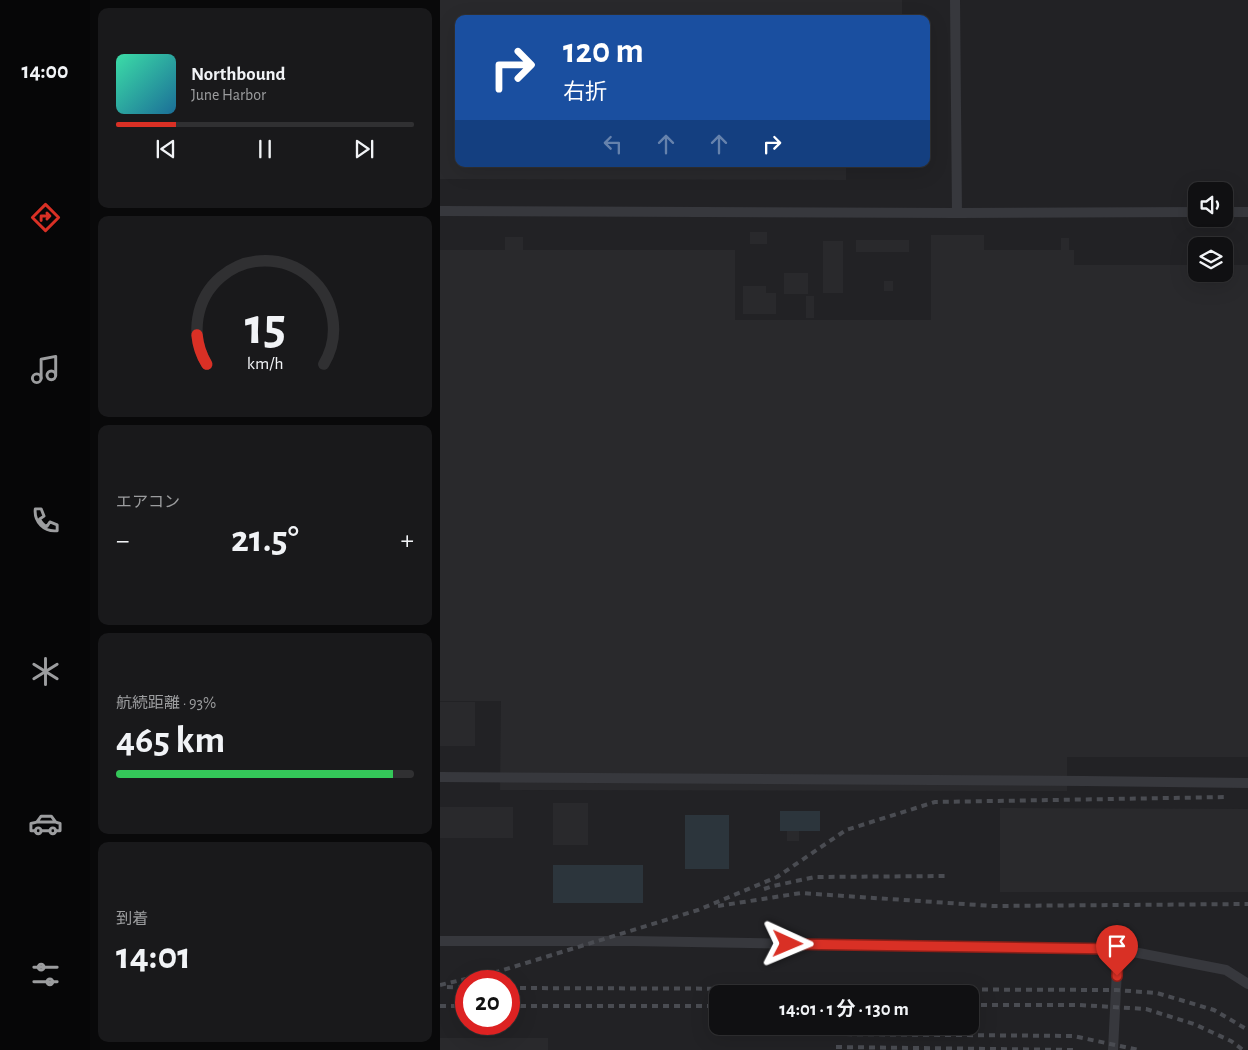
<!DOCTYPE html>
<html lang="ja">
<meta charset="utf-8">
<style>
body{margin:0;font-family:"Alegreya Sans","Noto Sans JP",sans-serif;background:#19191b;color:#f1f3f6;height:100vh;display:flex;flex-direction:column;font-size:19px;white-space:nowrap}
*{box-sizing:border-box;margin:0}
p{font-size:16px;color:#9c9d9f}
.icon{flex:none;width:28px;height:28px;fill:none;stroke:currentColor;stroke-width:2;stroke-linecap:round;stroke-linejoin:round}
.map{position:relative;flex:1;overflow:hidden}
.panel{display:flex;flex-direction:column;gap:8px;padding:8px;background:#09090a;width:350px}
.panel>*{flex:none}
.top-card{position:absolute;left:15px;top:15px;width:475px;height:152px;border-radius:10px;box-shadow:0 5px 20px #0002,0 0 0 1px #303032;background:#1a4fa0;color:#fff;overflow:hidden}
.buttons{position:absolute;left:748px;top:182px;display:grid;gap:10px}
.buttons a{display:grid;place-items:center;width:45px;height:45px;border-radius:10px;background:#101012;box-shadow:0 5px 20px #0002,0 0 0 1px #303032;font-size:25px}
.speed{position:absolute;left:15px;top:970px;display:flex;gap:10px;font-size:25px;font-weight:700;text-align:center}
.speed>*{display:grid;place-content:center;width:65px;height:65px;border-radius:50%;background:#101012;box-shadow:0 5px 20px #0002,0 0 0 1px #303032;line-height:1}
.speed .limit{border:8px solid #d22;background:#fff;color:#111}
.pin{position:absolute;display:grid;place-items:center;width:42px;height:42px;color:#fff;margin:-51px -21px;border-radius:50% 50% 50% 0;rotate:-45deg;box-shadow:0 0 5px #0007}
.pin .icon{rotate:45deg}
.me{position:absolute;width:55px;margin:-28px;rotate:91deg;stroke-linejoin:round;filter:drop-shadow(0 0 4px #0008)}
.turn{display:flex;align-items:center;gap:18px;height:105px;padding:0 25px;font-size:22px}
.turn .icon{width:65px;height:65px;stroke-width:2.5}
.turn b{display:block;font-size:35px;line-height:42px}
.lanes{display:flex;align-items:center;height:48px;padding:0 25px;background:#0003;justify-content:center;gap:25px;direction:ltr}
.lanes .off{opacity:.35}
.big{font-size:38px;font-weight:700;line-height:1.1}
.panel .tile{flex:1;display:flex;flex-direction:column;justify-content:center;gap:8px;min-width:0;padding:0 18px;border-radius:10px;background:#19191b}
.panel .dial{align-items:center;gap:0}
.dial svg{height:130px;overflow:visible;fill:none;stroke:#303032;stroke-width:7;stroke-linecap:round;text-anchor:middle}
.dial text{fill:#f1f3f6;stroke:none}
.song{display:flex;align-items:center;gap:15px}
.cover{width:60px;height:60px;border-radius:8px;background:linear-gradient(135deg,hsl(160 70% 55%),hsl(200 70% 35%))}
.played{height:5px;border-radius:2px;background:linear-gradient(90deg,#d93025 20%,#303032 20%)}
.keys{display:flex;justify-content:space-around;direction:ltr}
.heat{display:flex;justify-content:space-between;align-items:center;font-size:28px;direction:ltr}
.charge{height:8px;border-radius:4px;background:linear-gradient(90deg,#34c759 93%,#303032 0)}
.trip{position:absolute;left:269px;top:985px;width:270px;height:50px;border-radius:10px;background:#101012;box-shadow:0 5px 20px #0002,0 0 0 1px #303032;font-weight:700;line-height:50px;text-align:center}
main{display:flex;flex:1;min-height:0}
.tab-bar{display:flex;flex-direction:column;width:90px;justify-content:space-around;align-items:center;background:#060607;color:#9c9d9f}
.tab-bar .icon{width:35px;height:35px}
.tab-bar .active{color:#d93025}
.tab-bar b{font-size:22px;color:#f1f3f6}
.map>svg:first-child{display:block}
</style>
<main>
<nav class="tab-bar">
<b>14:00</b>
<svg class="icon active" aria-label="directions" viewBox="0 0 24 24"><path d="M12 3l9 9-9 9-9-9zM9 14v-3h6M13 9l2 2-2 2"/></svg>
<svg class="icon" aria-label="music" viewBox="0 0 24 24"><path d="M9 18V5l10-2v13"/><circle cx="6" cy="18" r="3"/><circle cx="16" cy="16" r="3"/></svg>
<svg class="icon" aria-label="phone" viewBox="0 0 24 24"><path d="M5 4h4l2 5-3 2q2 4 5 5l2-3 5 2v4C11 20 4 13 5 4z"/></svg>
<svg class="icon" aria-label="climate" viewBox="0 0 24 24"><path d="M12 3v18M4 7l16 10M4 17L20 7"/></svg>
<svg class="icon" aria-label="car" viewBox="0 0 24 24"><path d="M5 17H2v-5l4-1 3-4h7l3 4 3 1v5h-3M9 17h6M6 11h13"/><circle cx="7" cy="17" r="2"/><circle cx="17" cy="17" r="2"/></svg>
<svg class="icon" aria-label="filters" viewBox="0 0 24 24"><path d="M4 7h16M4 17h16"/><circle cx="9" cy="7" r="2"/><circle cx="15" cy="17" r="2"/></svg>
</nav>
<section class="panel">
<div class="tile">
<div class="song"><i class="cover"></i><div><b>Northbound</b><p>June Harbor</p></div></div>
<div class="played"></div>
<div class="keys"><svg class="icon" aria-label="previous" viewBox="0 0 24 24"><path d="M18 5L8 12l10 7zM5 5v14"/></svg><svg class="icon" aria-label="pause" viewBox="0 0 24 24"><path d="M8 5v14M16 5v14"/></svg><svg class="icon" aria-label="next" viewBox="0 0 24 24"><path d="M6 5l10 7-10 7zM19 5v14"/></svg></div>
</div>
<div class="tile dial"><svg viewBox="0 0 100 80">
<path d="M14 69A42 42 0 1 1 86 69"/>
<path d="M14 69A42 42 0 0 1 8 51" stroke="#d93025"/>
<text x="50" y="56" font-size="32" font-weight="700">15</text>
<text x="50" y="72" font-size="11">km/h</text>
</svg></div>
<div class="tile"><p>エアコン</p>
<div class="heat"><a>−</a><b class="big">21.5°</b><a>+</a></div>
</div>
<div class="tile"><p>航続距離 · 93%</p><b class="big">465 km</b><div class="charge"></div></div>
<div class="tile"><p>到着</p><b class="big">14:01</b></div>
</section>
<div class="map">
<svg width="808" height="1050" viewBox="0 0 808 1050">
<rect width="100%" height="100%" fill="#161618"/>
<path fill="#222225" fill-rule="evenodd" d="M0 0H808V1050H0ZM19 19H486V164H19ZM756 191H784V219H756ZM756 246H784V274H756ZM26 981H69V1024H26ZM278 994H530V1026H278Z"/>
<g fill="#2c353c">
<rect x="340" y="811" width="40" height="20"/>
<rect x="245" y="815" width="44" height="54"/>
<rect x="113" y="865" width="90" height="38"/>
</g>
<g fill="#29292c">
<path d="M0 0H462V19H19V164H406V180L0 179Z"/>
<rect x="310" y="232" width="17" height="12"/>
<path d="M491 235H544V250H621V238H629V250H634V265H756V274H784V265H808V757H627V791L60 790 61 701H0V250H65V237H83V250H295V320H491Z"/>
<rect x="416" y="240" width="53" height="12"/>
<rect x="383" y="241" width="20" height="52"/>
<rect x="344" y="273" width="24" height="21"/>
<rect x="444" y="281" width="9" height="10"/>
<path d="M303 286H326V293H336V314H303Z"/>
<rect x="366" y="296" width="8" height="22"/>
<rect x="0" y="702" width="35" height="44"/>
<rect x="113" y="803" width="35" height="42"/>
<rect x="0" y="807" width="73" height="31"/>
<path d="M560 808 808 809V892H560Z"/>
<rect x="347" y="831" width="12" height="10"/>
<rect x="0" y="1038" width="108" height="12"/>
</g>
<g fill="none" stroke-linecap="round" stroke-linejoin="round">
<g stroke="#37383d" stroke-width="10">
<path d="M515 0 517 213"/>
<path d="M0 211 517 213 756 212"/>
<path d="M784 212H808"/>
<path d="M0 777 645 781 808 783"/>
<path d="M0 941H192L678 949 786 970 808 984"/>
<path d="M673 1050 678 949"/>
</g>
<g stroke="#4a4c52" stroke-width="4" stroke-dasharray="6 5" stroke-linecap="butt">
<path d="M324 889 333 886 375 877 508 876"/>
<path d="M278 906 361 893 553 906 808 904"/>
<path d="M0 985 60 971 258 910 337 877 406 830 495 802 788 797"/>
<path d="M7 987 26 988"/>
<path d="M69 988 676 990 717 993 774 1010 808 1030"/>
<path d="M530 1005H639L706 1009 754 1024 791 1041 803 1050"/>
<path d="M0 1006H26"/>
<path d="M69 1006H278"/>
<path d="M395 1034 633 1036 699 1050"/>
<path d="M396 1047 634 1050"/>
</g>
</g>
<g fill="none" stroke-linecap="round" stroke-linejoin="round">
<g stroke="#8d1f18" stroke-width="12">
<path id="route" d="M348 944 678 949 677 976"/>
</g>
<use href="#route" stroke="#d93025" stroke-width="9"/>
</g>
</svg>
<div class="buttons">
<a><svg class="icon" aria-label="sound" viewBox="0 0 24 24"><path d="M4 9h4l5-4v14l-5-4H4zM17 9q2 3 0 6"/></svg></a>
<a><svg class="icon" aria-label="layers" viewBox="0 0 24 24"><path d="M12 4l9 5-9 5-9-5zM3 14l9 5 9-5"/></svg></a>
</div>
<div class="speed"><div class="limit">20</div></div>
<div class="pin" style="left:677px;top:976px;background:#d93025"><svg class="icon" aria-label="arrive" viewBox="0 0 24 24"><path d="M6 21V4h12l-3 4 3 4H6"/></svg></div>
<svg class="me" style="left:348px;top:944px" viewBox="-20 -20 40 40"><path d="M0-17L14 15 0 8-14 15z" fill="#d93025" stroke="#fff" stroke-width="4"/></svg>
<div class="trip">14:01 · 1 分 · 130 m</div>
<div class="top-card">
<div class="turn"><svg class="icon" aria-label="right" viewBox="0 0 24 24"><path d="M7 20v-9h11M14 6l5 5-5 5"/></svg><div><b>120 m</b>右折</div></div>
<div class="lanes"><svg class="icon off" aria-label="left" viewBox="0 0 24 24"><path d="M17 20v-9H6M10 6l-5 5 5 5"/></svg><svg class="icon off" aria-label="ahead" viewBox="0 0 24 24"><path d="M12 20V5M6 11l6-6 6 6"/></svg><svg class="icon off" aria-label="ahead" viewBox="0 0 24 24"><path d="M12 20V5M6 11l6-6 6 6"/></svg><svg class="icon" aria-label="right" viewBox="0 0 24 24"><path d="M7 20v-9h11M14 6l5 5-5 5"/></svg></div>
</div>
</div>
</main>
